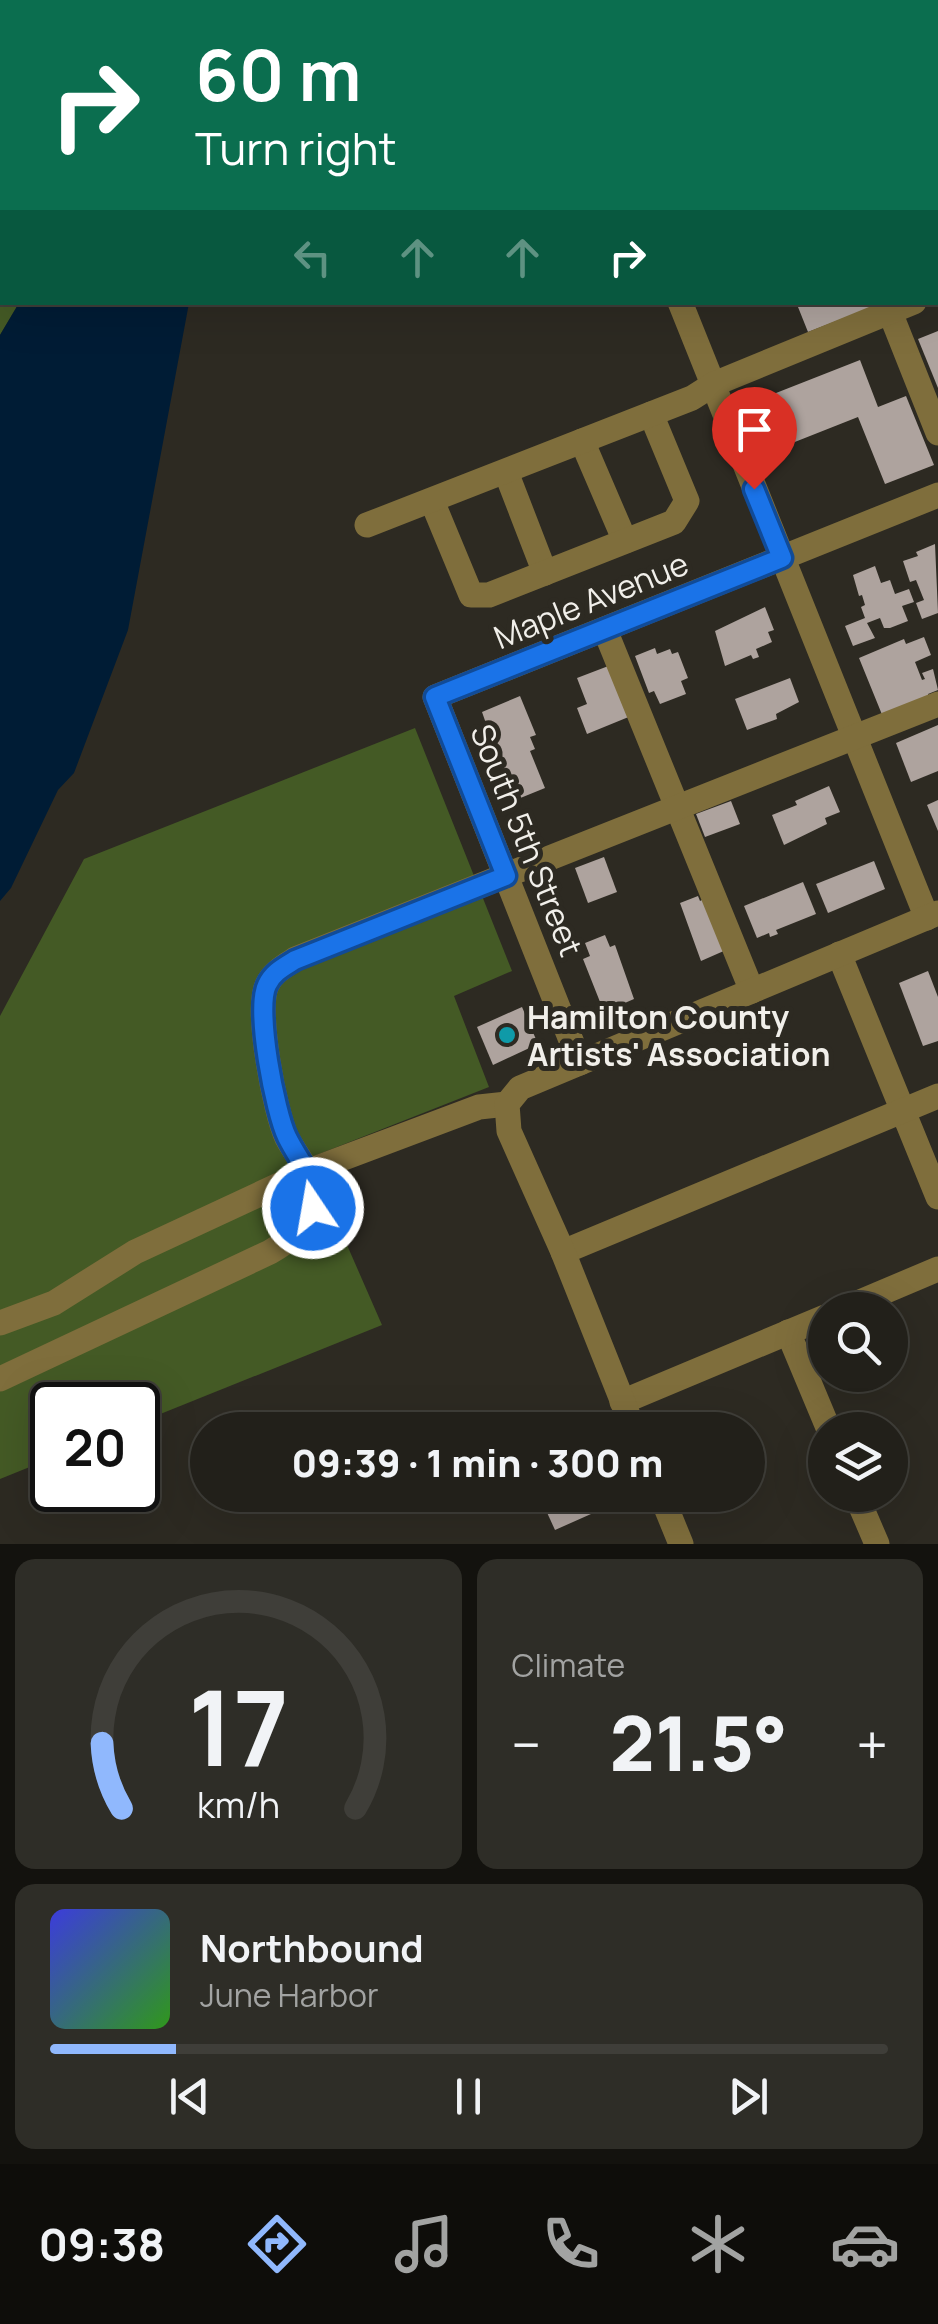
<!DOCTYPE html>
<meta charset="utf-8">
<style>
body{margin:0;font-family:Manrope,sans-serif;background:#2e2d27;color:#f1f3f6;height:100vh;display:flex;flex-direction:column;font-size:38px;white-space:nowrap}
*{box-sizing:border-box;margin:0}
p{font-size:32px;color:#a2a3a2}
.icon{flex:none;width:55px;height:55px;fill:none;stroke:currentColor;stroke-width:2;stroke-linecap:round;stroke-linejoin:round}
.map{position:relative;height:1544px;overflow:hidden}
.side{display:flex;flex-direction:column;gap:15px;padding:15px;background:#13120e;flex:1}
.side>*{flex:none}
.guide{position:absolute;left:0px;top:0px;width:940px;height:305px;box-shadow:0 10px 40px #0002,0 0 0 2px #3f3e39;background:#0b6e4f;color:#fff;overflow:hidden}
.buttons{position:absolute;left:808px;top:1292px;display:grid;gap:20px}
.buttons a{display:grid;place-items:center;width:100px;height:100px;border-radius:50%;background:#22201a;box-shadow:0 10px 40px #0002,0 0 0 2px #3f3e39;font-size:50px}
.speed{position:absolute;left:30px;top:1382px;display:flex;gap:20px;font-size:50px;font-weight:700;text-align:center}
.speed>*{display:grid;place-content:center;width:130px;height:130px;border-radius:50%;background:#22201a;box-shadow:0 10px 40px #0002,0 0 0 2px #3f3e39;line-height:1}
.speed .limit{border:5px solid #111;border-radius:15px;background:#fff;color:#111}
.pin{position:absolute;display:grid;place-items:center;width:85px;height:85px;color:#fff;margin:-102px -42px;border-radius:50% 50% 50% 0;rotate:-45deg;box-shadow:0 0 10px #0007}
.pin .icon{rotate:45deg}
.me{position:absolute;width:110px;margin:-55px;rotate:348deg;stroke-linejoin:round;filter:drop-shadow(0 0 8px #0008)}
.turn{display:flex;align-items:center;gap:35px;height:210px;padding:0 30px;font-size:45px}
.turn .icon{width:130px;height:130px;stroke-width:2.5}
.turn b{display:block;font-size:70px;line-height:85px}
.lanes{display:flex;align-items:center;height:95px;padding:0 30px;background:#0003;justify-content:center;gap:50px;direction:ltr}
.lanes .off{opacity:.35}
.big{font-size:75px;font-weight:800;line-height:1.1}
.side .tile{flex:1;display:flex;flex-direction:column;justify-content:center;gap:15px;min-width:0;padding:0 35px;border-radius:20px;background:#2e2d27}
.side .dial{align-items:center;gap:0}
.dial svg{height:260px;overflow:visible;fill:none;stroke:#3f3e39;stroke-width:7;stroke-linecap:round;text-anchor:middle}
.dial text{fill:#f1f3f6;stroke:none}
.song{display:flex;align-items:center;gap:30px}
.cover{width:120px;height:120px;border-radius:15px;background:linear-gradient(135deg,hsl(240 70% 55%),hsl(110 70% 35%))}
.played{height:10px;border-radius:5px;background:linear-gradient(90deg,#90b8fd 15%,#3f3e39 15%)}
.keys{display:flex;justify-content:space-around;direction:ltr}
.heat{display:flex;justify-content:space-between;align-items:center;font-size:55px;direction:ltr}
.side .tiles{flex:1;display:grid;gap:15px;grid-template-columns:1fr 1fr}
.tile:last-child{grid-column:span 2}
.trip{position:absolute;left:190px;top:1412px;width:575px;height:100px;border-radius:50px;background:#22201a;box-shadow:0 10px 40px #0002,0 0 0 2px #3f3e39;font-weight:800;line-height:100px;text-align:center}
.dock{display:flex;height:160px;justify-content:space-around;align-items:center;background:#0e0d0a;color:#a2a3a2}
.dock .icon{width:70px;height:70px}
.dock .current{color:#90b8fd}
.dock b{font-size:45px;color:#f1f3f6}
.map>svg:first-child{display:block}
</style>
<div class="map">
<svg width="938" height="1544" viewBox="0 0 938 1544">
<rect width="100%" height="100%" fill="#2d2a22"/>
<g fill="#445a25">
<path d="M0 0H114L2 2V302L19 303 0 335Z"/>
<path d="M415 728 512 971 454 996 489 1087 309 1158 382 1325 138 1423V1405H52V1458L0 1479V1016L84 859Z"/>
</g>
<g fill="#001c35">
<path d="M114 0H277V2Z"/>
<path d="M19 303H189L128 630 74 773 58 790 11 888 0 901V335Z"/>
</g>
<g fill="#aea39e">
<path d="M796 302H883V303L808 332Z"/>
<path d="M938 331V388L918 339Z"/>
<path d="M860 360 878 407 906 396 934 465 885 484 858 417 772 451 753 402Z"/>
<path d="M935 544 938 613 922 619 916 603 924 600 916 580 910 582 903 561 918 556 916 552Z"/>
<path d="M875 566 881 583 890 580 895 594 909 589 914 602 902 606 908 621 890 628H884L880 618 867 623 875 638 853 646 845 626 865 618 861 607 865 605 862 595 859 596 853 575Z"/>
<path d="M765 607 774 630 768 632 772 642 756 649 759 657 753 659 751 655 725 666 715 631Z"/>
<path d="M924 637 931 655 915 662 922 680 925 679 922 673 933 669 938 690 928 694 929 698 883 717 859 658 904 639 906 644Z"/>
<path d="M655 648 657 654 670 649 672 654 678 652 688 678 681 681 686 694 660 704 654 691 649 693 635 656Z"/>
<path d="M611 665 631 716 587 734 577 708 587 704 577 678Z"/>
<path d="M790 678 799 702 776 714 777 719 747 730 735 699Z"/>
<path d="M520 696 536 735 530 737 535 749 530 751 545 788 513 801 482 712Z"/>
<path d="M938 725V771L911 782 896 743Z"/>
<path d="M829 786 840 812 825 818 827 824 784 845 772 815 797 805 795 801Z"/>
<path d="M938 800V831L927 805Z"/>
<path d="M731 801 740 824 705 837 696 814Z"/>
<path d="M604 857 617 892 588 903 575 868Z"/>
<path d="M874 861 885 889 828 913 816 884Z"/>
<path d="M803 882 816 914 776 930 778 934 770 937 769 933 757 938 744 906Z"/>
<path d="M698 896 700 901 704 899 726 950 701 961 680 903Z"/>
<path d="M605 935 610 947 615 945 634 999 604 1012 583 959 590 956 585 943Z"/>
<path d="M928 971 938 997V1041L923 1046 899 983Z"/>
<path d="M522 1007 538 1044 493 1065 477 1027Z"/>
<path d="M539 1495H583L591 1514 555 1530Z"/>
</g>
<g fill="none" stroke-linecap="round" stroke-linejoin="round">
<g stroke="#7f6e3c" stroke-width="25">
<path d="M680 302 927 918"/>
<path d="M886 302 938 433"/>
<path d="M582 441 625 541"/>
<path d="M506 472 545 573"/>
<path d="M432 501 471 595H489L674 522 687 501 651 414"/>
<path d="M367 525 692 398 714 384 914 302"/>
<path d="M605 630 752 991"/>
<path d="M839 954 938 1197"/>
<path d="M580 1063 435 697 938 495"/>
<path d="M563 1252 938 1096"/>
<path d="M841 1310 938 1269"/>
<path d="M0 1323 54 1303 135 1252 309 1171 479 1107 507 1104"/>
<path d="M788 1332 829 1430"/>
<path d="M0 1379 270 1252C287 1242 306 1229 312 1209 321 1180 299 1161 287 1138 275 1113 255 1009 267 985 273 972 284 967 295 959L938 704"/>
<path d="M622 1402 825 1317"/>
<path d="M634 1430 563 1252 509 1131 507 1104 520 1088 938 913"/>
<path d="M661 1495 681 1544"/>
<path d="M856 1495 877 1544"/>
</g>
<g stroke="#d6b23d" stroke-width="25">
<path d="M938 81V80"/>
<path d="M0 270 2 271"/>
</g>
</g>
<g fill="none" stroke-linecap="round" stroke-linejoin="round">
<g stroke="#114b97" stroke-width="25">
<path id="route" d="M313 1208C314 1172 302 1167 287 1137 275 1112 255 1009 267 985 273 972 284 967 295 960L506 876 435 697 782 558 754 489"/>
</g>
<use href="#route" stroke="#1a73e8" stroke-width="18"/>
</g>
<circle fill="#0f9aa8" stroke="#2d2a22" stroke-width="4" cx="507" cy="1035" r="10"/>
<g text-anchor="middle" dominant-baseline="central" stroke-width="10" stroke-linejoin="round" paint-order="stroke">
<g font-size="32" fill="#f1efea" stroke="#2d2a22">
<text transform="translate(591 600) rotate(-22)">Maple Avenue</text>
<text transform="translate(527 840) rotate(68)">South 5th Street</text>
</g>
<g font-size="32" font-weight="bold" fill="#f1efea" stroke="#2d2a22" text-anchor="start">
<text x="527" y="1017">Hamilton County<tspan x="527" dy="37">Artists' Association</tspan></text>
</g>
</g>
</svg>
<div class="buttons">
<a><svg class="icon" aria-label="search" viewBox="0 0 24 24"><circle cx="10" cy="10" r="6"/><path d="M15 15l6 6"/></svg></a>
<a><svg class="icon" aria-label="layers" viewBox="0 0 24 24"><path d="M12 4l9 5-9 5-9-5zM3 14l9 5 9-5"/></svg></a>
</div>
<div class="speed"><div class="limit">20</div></div>
<div class="pin" style="left:754px;top:489px;background:#d93025"><svg class="icon" aria-label="arrive" viewBox="0 0 24 24"><path d="M6 21V4h12l-3 4 3 4H6"/></svg></div>
<svg class="me" style="left:313px;top:1208px" viewBox="-20 -20 40 40"><circle r="17" fill="#1a73e8" stroke="#fff" stroke-width="3"/><path d="M0-11L8 9 0 5-8 9z" fill="#fff"/></svg>
<div class="trip">09:39 · 1 min · 300 m</div>
<div class="guide">
<div class="turn"><svg class="icon" aria-label="right" viewBox="0 0 24 24"><path d="M7 20v-9h11M14 6l5 5-5 5"/></svg><div><b>60 m</b>Turn right</div></div>
<div class="lanes"><svg class="icon off" aria-label="left" viewBox="0 0 24 24"><path d="M17 20v-9H6M10 6l-5 5 5 5"/></svg><svg class="icon off" aria-label="ahead" viewBox="0 0 24 24"><path d="M12 20V5M6 11l6-6 6 6"/></svg><svg class="icon off" aria-label="ahead" viewBox="0 0 24 24"><path d="M12 20V5M6 11l6-6 6 6"/></svg><svg class="icon" aria-label="right" viewBox="0 0 24 24"><path d="M7 20v-9h11M14 6l5 5-5 5"/></svg></div>
</div>
</div>
<section class="side">
<div class="tiles">
<div class="tile dial"><svg viewBox="0 0 100 80">
<path d="M14 69A42 42 0 1 1 86 69"/>
<path d="M14 69A42 42 0 0 1 8 49" stroke="#90b8fd"/>
<text x="50" y="56" font-size="32" font-weight="700">17</text>
<text x="50" y="72" font-size="11">km/h</text>
</svg></div>
<div class="tile"><p>Climate</p>
<div class="heat"><a>−</a><b class="big">21.5°</b><a>+</a></div>
</div>
<div class="tile">
<div class="song"><i class="cover"></i><div><b>Northbound</b><p>June Harbor</p></div></div>
<div class="played"></div>
<div class="keys"><svg class="icon" aria-label="previous" viewBox="0 0 24 24"><path d="M18 5L8 12l10 7zM5 5v14"/></svg><svg class="icon" aria-label="pause" viewBox="0 0 24 24"><path d="M8 5v14M16 5v14"/></svg><svg class="icon" aria-label="next" viewBox="0 0 24 24"><path d="M6 5l10 7-10 7zM19 5v14"/></svg></div>
</div>
</div>
</section>
<nav class="dock">
<b>09:38</b>
<svg class="icon current" aria-label="directions" viewBox="0 0 24 24"><path d="M12 3l9 9-9 9-9-9zM9 14v-3h6M13 9l2 2-2 2"/></svg>
<svg class="icon" aria-label="music" viewBox="0 0 24 24"><path d="M9 18V5l10-2v13"/><circle cx="6" cy="18" r="3"/><circle cx="16" cy="16" r="3"/></svg>
<svg class="icon" aria-label="phone" viewBox="0 0 24 24"><path d="M5 4h4l2 5-3 2q2 4 5 5l2-3 5 2v4C11 20 4 13 5 4z"/></svg>
<svg class="icon" aria-label="climate" viewBox="0 0 24 24"><path d="M12 3v18M4 7l16 10M4 17L20 7"/></svg>
<svg class="icon" aria-label="car" viewBox="0 0 24 24"><path d="M5 17H2v-5l4-1 3-4h7l3 4 3 1v5h-3M9 17h6M6 11h13"/><circle cx="7" cy="17" r="2"/><circle cx="17" cy="17" r="2"/></svg>
</nav>
